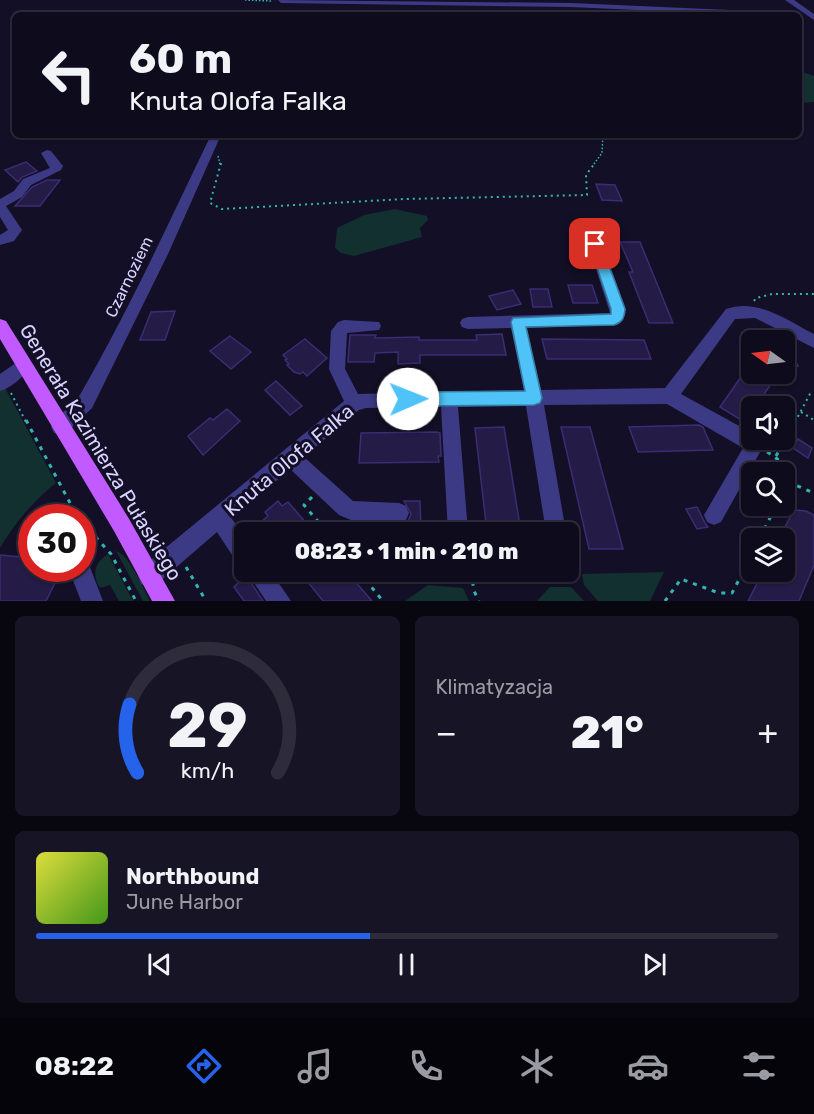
<!DOCTYPE html>
<html lang="pl">
<meta charset="utf-8">
<style>
body{margin:0;font-family:Rubik,sans-serif;background:#171425;color:#f1f3f6;height:100vh;display:flex;flex-direction:column;font-size:22px;white-space:nowrap}
*{box-sizing:border-box;margin:0}
p{font-size:20px;color:#9b9ba3}
.icon{flex:none;width:33px;height:33px;fill:none;stroke:currentColor;stroke-width:2;stroke-linecap:round;stroke-linejoin:round}
.map{position:relative;height:601px;overflow:hidden}
.details{display:flex;flex-direction:column;gap:15px;padding:15px;background:#08060f;flex:1}
.details>*{flex:none}
.banner{position:absolute;left:12px;top:12px;width:790px;height:126px;border-radius:9px;box-shadow:0 2px 4px #0004,0 0 0 2px #2e2b3b;background:#0e0b1c;color:#f1f3f6;overflow:hidden}
.needle{width:39px;rotate:284deg}
.tools{position:absolute;left:741px;top:330px;display:grid;gap:12px}
.tools a{display:grid;place-items:center;width:54px;height:54px;border-radius:9px;background:#0e0b1c;box-shadow:0 2px 4px #0004,0 0 0 2px #2e2b3b;font-size:30px}
.speed{position:absolute;left:18px;top:504px;display:flex;gap:12px;font-size:30px;font-weight:700;text-align:center}
.speed>*{display:grid;place-content:center;width:78px;height:78px;border-radius:50%;background:#0e0b1c;box-shadow:0 2px 4px #0004,0 0 0 2px #2e2b3b;line-height:1}
.speed .limit{border:9px solid #d22;background:#fff;color:#111}
.pin{position:absolute;display:grid;place-items:center;width:51px;height:51px;color:#fff;margin:-26px;border-radius:12px;box-shadow:0 3px 9px #0006}
.me{position:absolute;width:66px;margin:-33px;rotate:89deg;stroke-linejoin:round;filter:drop-shadow(0 0 4px #0008)}
.turn{display:flex;align-items:center;gap:21px;height:126px;padding:0 18px;font-size:27px}
.turn .icon{width:78px;height:78px;stroke-width:2.5}
.turn b{display:block;font-size:42px;line-height:51px}
.big{font-size:45px;font-weight:800;line-height:1.1}
.details .card{flex:1;display:flex;flex-direction:column;justify-content:center;gap:9px;min-width:0;padding:0 21px;border-radius:9px;background:#171425}
.details .dial{align-items:center;gap:0}
.dial svg{height:156px;overflow:visible;fill:none;stroke:#2e2b3b;stroke-width:7;stroke-linecap:round;text-anchor:middle}
.dial text{fill:#f1f3f6;stroke:none}
.song{display:flex;align-items:center;gap:18px}
.cover{width:72px;height:72px;border-radius:9px;background:linear-gradient(135deg,hsl(60 70% 55%),hsl(100 70% 35%))}
.played{height:6px;border-radius:3px;background:linear-gradient(90deg,#2563eb 45%,#2e2b3b 45%)}
.keys{display:flex;justify-content:space-around;direction:ltr}
.heat{display:flex;justify-content:space-between;align-items:center;font-size:33px;direction:ltr}
.details .tiles{flex:1;display:grid;gap:15px;grid-template-columns:1fr 1fr}
.card:last-child{grid-column:span 2}
.trip{position:absolute;left:234px;top:522px;width:345px;height:60px;border-radius:9px;background:#0e0b1c;box-shadow:0 2px 4px #0004,0 0 0 2px #2e2b3b;font-weight:800;line-height:60px;text-align:center}
.tabs{display:flex;height:96px;justify-content:space-around;align-items:center;background:#06040b;color:#9b9ba3}
.tabs .icon{width:42px;height:42px}
.tabs .current{color:#2563eb}
.tabs b{font-size:27px;color:#f1f3f6}
.map>svg:first-child{display:block}
</style>
<div class="map">
<svg width="814" height="601" viewBox="0 0 814 601">
<rect width="100%" height="100%" fill="#130f26"/>
<g fill="#12302f">
<path d="M800 71 814 76V102L800 103Z"/>
<path d="M395 209 427 216 428 220 420 228 422 237 354 256 341 253 335 248 337 228 364 215Z"/>
<path d="M4 386 56 483C35 499 13 525 0 548V388Z"/>
<path d="M116 551C129 554 143 588 150 601H143Z"/>
<path d="M108 554 133 601H119L110 585 100 588C92 574 94 563 108 554Z"/>
<path d="M664 572 650 601H598L584 585 582 574Z"/>
<path d="M428 585 463 588 469 601H405Z"/>
<path d="M550 587H571L584 601H537Z"/>
</g>
<g fill="#241b47" stroke="#3b2d73" stroke-width="1.5">
<path d="M26 162 37 171 22 177 18 182 5 170Z"/>
<path d="M47 180H60L40 206H15L32 187Z"/>
<path d="M596 184 615 185 622 201 602 200Z"/>
<path d="M620 242H640L673 323H649L629 272H633Z"/>
<path d="M568 285H592L598 303H573Z"/>
<path d="M530 289H548L552 307H533Z"/>
<path d="M513 290 521 304 497 310 489 296Z"/>
<path d="M175 311 165 340H140L151 312Z"/>
<path d="M502 334 506 355H420V363L398 364V352L375 353 374 362H348L350 335H376L375 338 419 337V340H477L476 335Z"/>
<path d="M230 336 251 352 231 369 210 351Z"/>
<path d="M305 339 327 358 307 376 303 372 300 374 294 372 287 365 289 364 285 360 287 359 283 355Z"/>
<path d="M542 339 644 340 651 359H547Z"/>
<path d="M784 341 798 366H784Z"/>
<path d="M752 361V374H778L756 406H752V414L746 423 720 407Z"/>
<path d="M276 381 302 406 290 415 265 390Z"/>
<path d="M227 409 240 421 203 455 188 436 210 418 213 420Z"/>
<path d="M699 425 703 427 713 450 638 452 629 427Z"/>
<path d="M504 427 521 532H487L475 428Z"/>
<path d="M561 427H590L623 549H589Z"/>
<path d="M437 432 440 433 441 456H438L439 462 359 463 361 433Z"/>
<path d="M798 439 812 448 808 458 793 448Z"/>
<path d="M278 501 282 506 288 502 314 532H269L261 522 268 516 265 512Z"/>
<path d="M404 501H420L421 532H404L403 524 408 521 411 514Z"/>
<path d="M697 507 705 523 708 527 697 529 686 509Z"/>
<path d="M794 510 806 511 814 515V565L799 601H748L763 572H784V538H779Z"/>
<path d="M0 555 32 558V570L60 573 46 601H0Z"/>
<path d="M300 572H347L372 601H323Z"/>
<path d="M246 575 263 601H244L234 587Z"/>
</g>
<g fill="none" stroke-linecap="round" stroke-linejoin="round">
<g stroke="#2fb8b0" stroke-width="1.5" stroke-dasharray="1.5 2" stroke-linecap="butt">
<path d="M245 0 272 1"/>
<path d="M218 156 220 164"/>
<path d="M594 164 602 153 603 135"/>
</g>
<g stroke="#2fb8b0" stroke-width="2" stroke-dasharray="2 4" stroke-linecap="butt">
<path d="M221 163 210 203 222 209 405 199 587 195 586 175 595 163"/>
<path d="M754 301 756 298 772 294H814"/>
<path d="M11 393 26 422"/>
<path d="M801 412 814 420"/>
<path d="M795 422 810 394H814"/>
</g>
<g stroke="#2fb8b0" stroke-width="3" stroke-dasharray="4 6" stroke-linecap="butt">
<path d="M26 420 78 518"/>
<path d="M767 452C779 459 786 466 789 479L784 489"/>
<path d="M776 456 796 420"/>
<path d="M788 482 814 493"/>
<path d="M312 497 304 505 327 532"/>
<path d="M82 522 111 554 136 601"/>
<path d="M760 538 776 506"/>
<path d="M186 567 206 601"/>
<path d="M359 572 383 601"/>
<path d="M471 572 474 591 479 601"/>
<path d="M665 601 681 579 719 593H732L752 555"/>
</g>
<g fill="#3d3a85" fill-rule="evenodd">
<path d="M278 0 571 3 797 13 801 15H745L571 7 281 3Z"/>
<path d="M785 0H794L814 14V20Z"/>
<path d="M211 135H221L168 254 92 408 66 433 60 435 54 433 51 427C57 413 74 407 81 393 129 310 169 222 211 135Z"/>
<path d="M47 150 51 151 63 166 61 170 31 185 22 197 6 206 22 230 14 241 0 245V235L8 230 0 217V199L14 191 23 179 50 168 41 153Z"/>
<path d="M595 239 602 244 626 309C625 318 623 322 614 325L527 328 541 390 665 388 726 309C758 298 786 320 814 334V348L755 318 735 319 681 394 752 433V440H762L764 445 721 522 714 525 707 522 704 515 743 448 667 404 544 405 566 532H546L526 406 458 407 468 532H448L441 407 366 408 359 410 304 457 353 501 399 503 406 506 409 513 406 520 399 523H358L339 515 290 469 232 519 244 536V564L236 561 217 532 157 584 149 587 141 584 138 576 141 568 344 401 329 369 331 331 338 322 344 320 379 322 381 326 379 330 347 333 345 369 358 394 524 390 511 328 468 329 462 327 460 323 462 319 468 317 610 313 588 244Z"/>
<path d="M23 358 29 360 31 365C26 375 11 388 0 391V374Z"/>
<path d="M82 560 88 562 103 601H81L69 570 82 568Z"/>
<path d="M247 572H271L291 601H266Z"/>
</g>
<path fill="#c25bff" fill-rule="evenodd" d="M0 319 6 321 128 517 175 601H152L114 531 0 339Z"/>
</g>
<path fill="#4fc3f7" stroke="#337fa1" stroke-width="1.5" d="M595 240 601 244 625 309C624 318 623 322 614 325L526 327 542 398 540 403 534 405 408 406 402 404 400 399 402 394 408 392 525 391 511 322 513 318 611 314V309L589 244Z"/>
<g text-anchor="middle" dominant-baseline="central" stroke-width="6" stroke-linejoin="round" paint-order="stroke">
<g font-size="16" fill="#d9d4ff" stroke="#130f26">
<text transform="translate(129 277) rotate(-64)">Czarnoziem</text>
</g>
<g font-size="20" fill="#d9d4ff" stroke="#130f26">
<text transform="translate(101 452) rotate(59)">Generała Kazimierza Pułaskiego</text>
<text transform="translate(289 460) rotate(-40)">Knuta Olofa Falka</text>
</g>
</g>
</svg>
<div class="tools">
<a><svg class="needle" viewBox="-14 -14 28 28"><path d="M0-13l5 13h-10z" fill="#e53935"/><path d="M0 13l5-13h-10z" fill="#9b9ba3"/></svg></a>
<a><svg class="icon" aria-label="sound" viewBox="0 0 24 24"><path d="M4 9h4l5-4v14l-5-4H4zM17 9q2 3 0 6"/></svg></a>
<a><svg class="icon" aria-label="search" viewBox="0 0 24 24"><circle cx="10" cy="10" r="6"/><path d="M15 15l6 6"/></svg></a>
<a><svg class="icon" aria-label="layers" viewBox="0 0 24 24"><path d="M12 4l9 5-9 5-9-5zM3 14l9 5 9-5"/></svg></a>
</div>
<div class="speed"><div class="limit">30</div></div>
<div class="pin" style="left:595px;top:244px;background:#d93025"><svg class="icon" aria-label="arrive" viewBox="0 0 24 24"><path d="M6 21V4h12l-3 4 3 4H6"/></svg></div>
<svg class="me" style="left:408px;top:399px" viewBox="-20 -20 40 40"><circle r="19" fill="#fff"/><path d="M0-13L10 11 0 6-10 11z" fill="#4fc3f7"/></svg>
<div class="trip">08:23 · 1 min · 210 m</div>
<div class="banner">
<div class="turn"><svg class="icon" aria-label="left" viewBox="0 0 24 24"><path d="M17 20v-9H6M10 6l-5 5 5 5"/></svg><div><b>60 m</b>Knuta Olofa Falka</div></div>
</div>
</div>
<section class="details">
<div class="tiles">
<div class="card dial"><svg viewBox="0 0 100 80">
<path d="M14 69A42 42 0 1 1 86 69"/>
<path d="M14 69A42 42 0 0 1 10 34" stroke="#2563eb"/>
<text x="50" y="56" font-size="32" font-weight="700">29</text>
<text x="50" y="72" font-size="11">km/h</text>
</svg></div>
<div class="card"><p>Klimatyzacja</p>
<div class="heat"><a>−</a><b class="big">21°</b><a>+</a></div>
</div>
<div class="card">
<div class="song"><i class="cover"></i><div><b>Northbound</b><p>June Harbor</p></div></div>
<div class="played"></div>
<div class="keys"><svg class="icon" aria-label="previous" viewBox="0 0 24 24"><path d="M18 5L8 12l10 7zM5 5v14"/></svg><svg class="icon" aria-label="pause" viewBox="0 0 24 24"><path d="M8 5v14M16 5v14"/></svg><svg class="icon" aria-label="next" viewBox="0 0 24 24"><path d="M6 5l10 7-10 7zM19 5v14"/></svg></div>
</div>
</div>
</section>
<nav class="tabs">
<b>08:22</b>
<svg class="icon current" aria-label="directions" viewBox="0 0 24 24"><path d="M12 3l9 9-9 9-9-9zM9 14v-3h6M13 9l2 2-2 2"/></svg>
<svg class="icon" aria-label="music" viewBox="0 0 24 24"><path d="M9 18V5l10-2v13"/><circle cx="6" cy="18" r="3"/><circle cx="16" cy="16" r="3"/></svg>
<svg class="icon" aria-label="phone" viewBox="0 0 24 24"><path d="M5 4h4l2 5-3 2q2 4 5 5l2-3 5 2v4C11 20 4 13 5 4z"/></svg>
<svg class="icon" aria-label="climate" viewBox="0 0 24 24"><path d="M12 3v18M4 7l16 10M4 17L20 7"/></svg>
<svg class="icon" aria-label="car" viewBox="0 0 24 24"><path d="M5 17H2v-5l4-1 3-4h7l3 4 3 1v5h-3M9 17h6M6 11h13"/><circle cx="7" cy="17" r="2"/><circle cx="17" cy="17" r="2"/></svg>
<svg class="icon" aria-label="filters" viewBox="0 0 24 24"><path d="M4 7h16M4 17h16"/><circle cx="9" cy="7" r="2"/><circle cx="15" cy="17" r="2"/></svg>
</nav>
